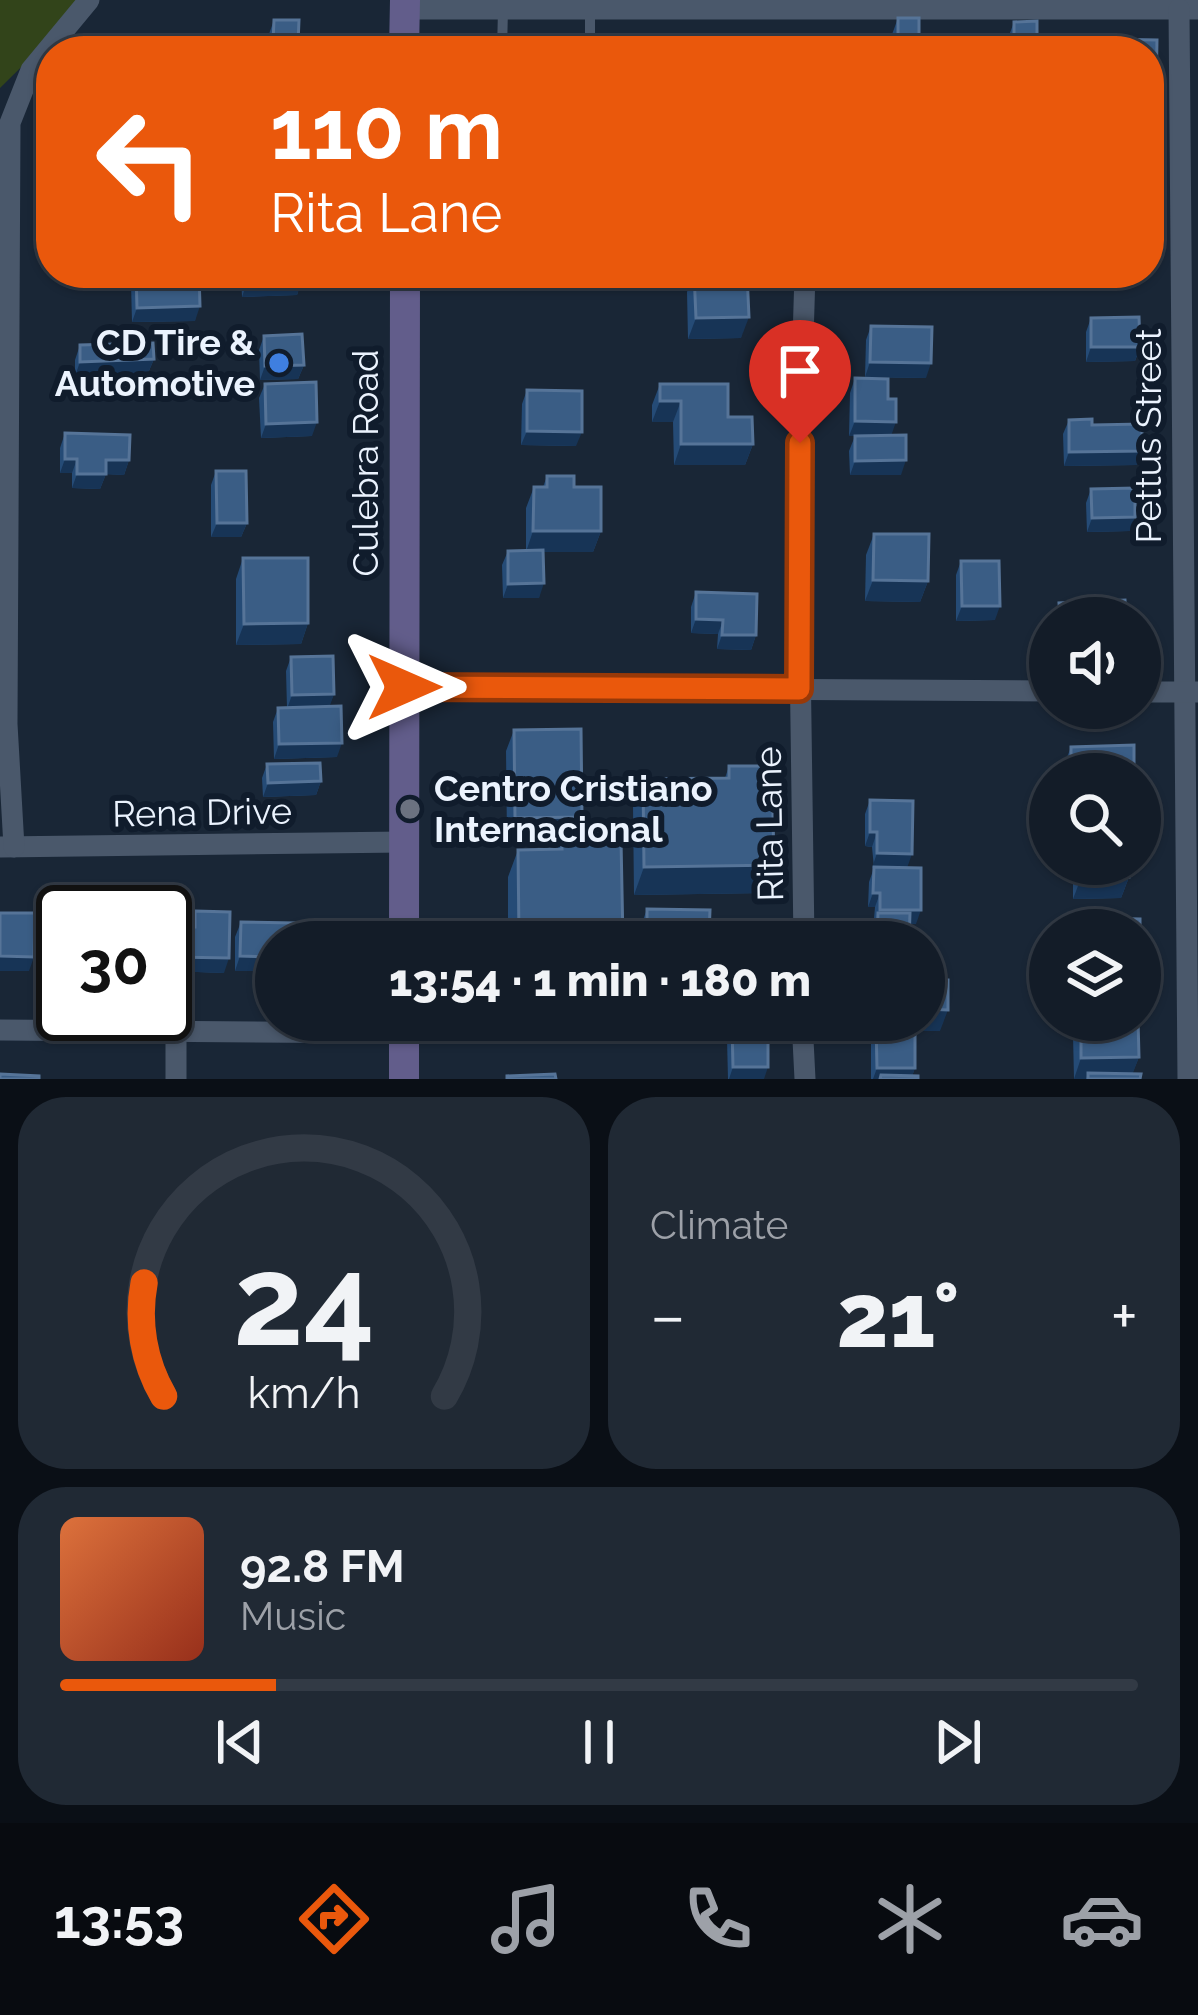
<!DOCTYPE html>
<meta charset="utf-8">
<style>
body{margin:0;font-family:Raleway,sans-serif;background:#202934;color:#f1f3f6;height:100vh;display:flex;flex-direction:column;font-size:45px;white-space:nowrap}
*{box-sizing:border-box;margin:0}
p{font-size:39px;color:#9da1a8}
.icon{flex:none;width:66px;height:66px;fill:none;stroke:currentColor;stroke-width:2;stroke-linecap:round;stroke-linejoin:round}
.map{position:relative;height:1079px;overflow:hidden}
.details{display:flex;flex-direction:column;gap:18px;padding:18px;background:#0a0f16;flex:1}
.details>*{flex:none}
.hud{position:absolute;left:36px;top:36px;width:1128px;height:252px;border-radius:48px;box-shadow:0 3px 9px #0004,0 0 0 3px #323a45;background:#ea580c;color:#fff;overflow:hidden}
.tools{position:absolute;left:1029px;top:597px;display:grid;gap:24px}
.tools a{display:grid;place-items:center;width:132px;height:132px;border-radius:50%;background:#131c28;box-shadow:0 3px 9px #0004,0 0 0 3px #323a45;font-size:60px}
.speed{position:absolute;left:36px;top:885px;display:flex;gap:24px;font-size:60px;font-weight:700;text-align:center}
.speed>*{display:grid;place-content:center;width:156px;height:156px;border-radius:50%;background:#131c28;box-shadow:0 3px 9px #0004,0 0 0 3px #323a45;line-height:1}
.speed .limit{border:6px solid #111;border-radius:18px;background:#fff;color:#111}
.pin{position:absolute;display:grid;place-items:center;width:102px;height:102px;color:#fff;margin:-123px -51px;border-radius:50% 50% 50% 0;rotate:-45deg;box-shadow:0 0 12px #0007}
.pin .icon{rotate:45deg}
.me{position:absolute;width:132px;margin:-66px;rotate:90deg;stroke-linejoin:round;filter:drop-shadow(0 0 9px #0008)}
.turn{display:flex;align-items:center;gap:42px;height:252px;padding:0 36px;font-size:54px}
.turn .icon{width:156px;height:156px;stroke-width:2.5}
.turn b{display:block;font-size:84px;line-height:102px}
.big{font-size:90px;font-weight:800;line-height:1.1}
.details .tile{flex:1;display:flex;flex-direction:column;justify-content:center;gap:18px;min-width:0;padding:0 42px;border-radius:48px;background:#202934}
.details .dial{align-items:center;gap:0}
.dial svg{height:312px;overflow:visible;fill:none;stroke:#323a45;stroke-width:7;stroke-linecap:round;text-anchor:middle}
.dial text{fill:#f1f3f6;stroke:none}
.song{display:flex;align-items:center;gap:36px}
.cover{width:144px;height:144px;border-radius:18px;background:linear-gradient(135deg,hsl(20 70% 55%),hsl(10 70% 35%))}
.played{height:12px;border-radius:6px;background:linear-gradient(90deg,#ea580c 20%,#323a45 20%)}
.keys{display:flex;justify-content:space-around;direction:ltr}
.heat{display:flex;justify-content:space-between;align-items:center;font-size:66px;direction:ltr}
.details .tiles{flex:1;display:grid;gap:18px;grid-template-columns:1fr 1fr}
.tile:last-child{grid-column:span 2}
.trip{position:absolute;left:255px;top:921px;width:690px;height:120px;border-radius:60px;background:#131c28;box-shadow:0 3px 9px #0004,0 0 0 3px #323a45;font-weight:800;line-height:120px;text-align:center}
.menu{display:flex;height:192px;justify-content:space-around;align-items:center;background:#080b10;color:#9da1a8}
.menu .icon{width:84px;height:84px}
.menu .on{color:#ea580c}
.menu b{font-size:54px;color:#f1f3f6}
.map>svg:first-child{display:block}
</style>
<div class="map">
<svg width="1198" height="1079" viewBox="0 0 1198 1079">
<rect width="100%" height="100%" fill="#192636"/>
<path fill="#32441a" d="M0 0H89L0 88Z"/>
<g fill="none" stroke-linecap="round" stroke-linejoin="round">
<g stroke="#4a586b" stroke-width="10">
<path d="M590 9V51"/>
<path d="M482 46 510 51"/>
<path d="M502 51 503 9"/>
</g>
<g stroke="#4a586b" stroke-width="21">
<path d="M405 9H1198"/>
<path d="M1179 9 1188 1079"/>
<path d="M404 687 1050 691"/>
<path d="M1140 692H1198"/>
<path d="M1 847 404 842"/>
<path d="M14 847 7 724 10 123 31 70 89 0"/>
<path d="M804 942 798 506 805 273"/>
<path d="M802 1020 805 1079"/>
<path d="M0 1030 404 1033"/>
<path d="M176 1030V1079"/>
</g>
<g stroke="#625d8b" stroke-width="30">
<path d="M404 51 405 0"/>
<path d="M404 942 405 273"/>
<path d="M404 1020V1079"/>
</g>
</g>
<g fill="#254b76">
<path d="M898 18 919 51H861L865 40H890Z"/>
<path d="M274 20 298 44 319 51H255L258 42H269V34Z"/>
<path d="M1014 22 1037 51H981L984 41H1007Z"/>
<path d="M135 273H199L195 321 132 322 131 283Z"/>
<path d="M230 273H304L297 295 242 297 241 274Z"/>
<path d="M678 273H765L764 277H748L741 338 688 339 687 292 692 278H678Z"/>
<path d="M1091 318 1140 347 1135 361 1086 362V332Z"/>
<path d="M871 326 926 378 865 377 866 340Z"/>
<path d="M264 336 304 365 298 379 260 380 259 350Z"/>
<path d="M80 345 154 359 148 373 75 376V360Z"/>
<path d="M855 378 891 436 901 475H850L849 451 855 436H870H849L850 393Z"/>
<path d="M265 384 312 436 261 438 259 398Z"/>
<path d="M660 384 728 417 753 444 745 465H674L673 422H652V405Z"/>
<path d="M527 390 576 446 521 445 522 404Z"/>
<path d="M1069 420 1092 425 1137 465 1064 466 1063 434Z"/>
<path d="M65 433 129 460 124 475 106 474 100 489 72 488V473H60V448Z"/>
<path d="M216 471 247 523 241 537H211V485Z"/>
<path d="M547 476 574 487 601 531 593 552H544L539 598H503L502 565 508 551H526V508L534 487H543Z"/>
<path d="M1091 489 1130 531 1087 532 1086 503Z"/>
<path d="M874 534 928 581 920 602 865 601 866 555Z"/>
<path d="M243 558 308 623 301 644 236 645V579Z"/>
<path d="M961 561 995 620 956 621V575Z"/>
<path d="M696 592 756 635 751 650 717 649 718 634 691 633V607Z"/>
<path d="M291 657 334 694 329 706 337 757 274 759 273 722 278 708H287L286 671Z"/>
<path d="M514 730 582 817 574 838 623 942H508V877L518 850 557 849 561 838 507 839 506 751Z"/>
<path d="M1071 747 1134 774H1063V768Z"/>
<path d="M267 764 321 781 316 795 263 797 262 778Z"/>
<path d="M729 766 764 893 634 895 633 806 643 779 725 778Z"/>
<path d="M870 800 907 867 916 924H909V942H872L875 907H868L869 882 874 868 872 847 865 846V814Z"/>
<path d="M1073 864H1129V877L1121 898 1073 899Z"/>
<path d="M45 899 63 912V973H58V965H38V920Z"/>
<path d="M647 909 709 935 707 942H642V923Z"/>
<path d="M195 911 224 973 170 971V941L176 927H190Z"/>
<path d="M241 922 276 942V971H235V937Z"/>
<path d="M930 964 940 1031 915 1030V1068L912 1076 918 1079H871V1037L876 1023H879V1020H924Z"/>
<path d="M1078 1020H1138L1139 1057 1132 1074 1140 1079H1074L1073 1035Z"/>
<path d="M732 1025 764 1079H728L727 1039Z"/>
</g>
<g fill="#173456">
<path d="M1149 95H1156L1149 114Z"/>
<path d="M680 273H693L692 278H678Z"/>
<path d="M694 273H765L764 277 694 278Z"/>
<path d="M840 273H934L933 275Z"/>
<path d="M304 274 297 295 242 297 249 276Z"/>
<path d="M200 306 195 321 132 322 137 308Z"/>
<path d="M749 317 741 338 688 339 696 318Z"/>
<path d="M1091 347H1140L1135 361 1086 362Z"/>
<path d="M154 359 148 373 75 376 80 362Z"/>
<path d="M870 362 931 363 926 378 865 377Z"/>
<path d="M304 365 298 379 260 380 265 366Z"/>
<path d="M660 401H681L673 422H652Z"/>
<path d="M855 421 896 422 891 436H849Z"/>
<path d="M317 422 312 436 261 438 266 424Z"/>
<path d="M527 431 582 432 576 446 521 445Z"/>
<path d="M681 444H753L745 465H674Z"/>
<path d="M1142 451 1137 465 1064 466 1069 452Z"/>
<path d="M65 459H77L72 473H60Z"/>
<path d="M106 460H129L124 475 101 474Z"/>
<path d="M906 460 901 475H850L855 461Z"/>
<path d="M77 474H106L100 489 72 488Z"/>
<path d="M1135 517 1130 531 1087 532 1092 518Z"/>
<path d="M217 523H247L241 537H211Z"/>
<path d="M533 531H601L593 552H526Z"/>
<path d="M873 580 928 581 920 602 865 601Z"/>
<path d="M544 583 539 598H503L508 584Z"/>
<path d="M962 606H1000L995 620 956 621Z"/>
<path d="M696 619 723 620 718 634 691 633Z"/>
<path d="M308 623 301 644 236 645 244 624Z"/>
<path d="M722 635H756L751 650 717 649Z"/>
<path d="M334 694 329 708 287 709 292 695Z"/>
<path d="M342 743 337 757 274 759 279 744Z"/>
<path d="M321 781 316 795 263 797 268 783Z"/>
<path d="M582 817 574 838 507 839 515 818Z"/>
<path d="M870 832H877L872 847 865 846Z"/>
<path d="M877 853 912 854 907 868H872Z"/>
<path d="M774 865 764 893 634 895 644 867Z"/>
<path d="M1129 877 1121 898 1073 899 1081 878Z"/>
<path d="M873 893H880L875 907H868Z"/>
<path d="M880 910H921L916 924H878Z"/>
<path d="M598 935 595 942H517L519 936Z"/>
<path d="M687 935H709L707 942H685Z"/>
<path d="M46 944H63V953L58 965H38Z"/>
<path d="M0 956 34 957 29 971H0Z"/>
<path d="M240 956 276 957V971H235Z"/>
<path d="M175 957 229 958 224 973 170 971Z"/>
<path d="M924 1009 948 1010 940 1031 879 1030 882 1020H924Z"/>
<path d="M1139 1057 1131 1078 1088 1073 1086 1079H1074L1081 1058Z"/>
<path d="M733 1067H768L764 1079H729Z"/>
<path d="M877 1068H915L911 1079 881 1075 879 1079H873Z"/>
</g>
<g fill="#3a5d85" stroke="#567498" stroke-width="3">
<path d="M898 18H919V51H865V40H898Z"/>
<path d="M274 20H299L298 44H319V51H258V42H273Z"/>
<path d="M1037 21V51H984V41H1014V22Z"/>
<path d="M1103 39 1157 40 1156 95H1149V51H1103Z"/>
<path d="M939 40 975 41V51H923V46L939 47Z"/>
<rect x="1042" y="40" width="25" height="11"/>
<path d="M691 49V51H626V50Z"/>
<rect x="703" y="49" width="63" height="2"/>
<path d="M776 49 841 50V51H776Z"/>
<path d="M136 273H199L200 306 137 308Z"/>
<path d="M249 273H304V274L249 276Z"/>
<path d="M694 273H747L749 317 696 318Z"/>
<path d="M1139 317 1140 347H1091V318Z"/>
<path d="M871 326 932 327 931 363 870 362Z"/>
<path d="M302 334 304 365 265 366 264 336Z"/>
<path d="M153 343 154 359 80 362V345Z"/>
<path d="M855 378 888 379V399H896V422L855 421Z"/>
<path d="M316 382 317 422 266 424 265 384Z"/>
<path d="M660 384H728V417H752L753 444H681V401H660Z"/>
<path d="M527 390 582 391V432L527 431Z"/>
<path d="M1092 419V425L1142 424V451L1069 452V420Z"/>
<path d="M65 433 130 435 129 460H106V474H77V459H65Z"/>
<path d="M906 435V460L855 461V436Z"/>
<path d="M216 471H246L247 523H217Z"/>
<path d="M547 476H574V487H601V531H533L534 487H547Z"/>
<path d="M1135 488V517L1092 518 1091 489Z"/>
<path d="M874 534H929L928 581 873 580Z"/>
<path d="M543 550 544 583 508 584V551Z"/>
<path d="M243 558H308V623L244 624Z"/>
<path d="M961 561H999L1000 606H962Z"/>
<path d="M696 592 757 594 756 635H722L723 620 696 619Z"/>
<path d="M1125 600 1126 618H1060L1059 603Z"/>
<path d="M333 656 334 694 292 695 291 657Z"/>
<path d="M341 706 342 743 279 744 278 708Z"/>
<path d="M581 729 582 817 515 818 514 730Z"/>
<path d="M1134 745V774H1071V747Z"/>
<path d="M320 763 321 781 268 783 267 764Z"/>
<path d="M729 766H772L774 865 644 867 643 779 729 778Z"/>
<path d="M870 800 913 801 912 854 877 853V832H870Z"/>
<path d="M561 838 621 840 623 942H598V935L519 936 518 850 562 849Z"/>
<path d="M1081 864H1129V877L1081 878Z"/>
<path d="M874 867 921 868V910H880V893H873Z"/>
<path d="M45 899H92V911L103 912H63V944H46Z"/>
<path d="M139 899H163V912H138Z"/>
<path d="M647 909 710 910 709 935H687V942H647Z"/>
<path d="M195 911 230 912 229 958 175 957 176 927H195Z"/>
<path d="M0 913H35L34 957 0 956Z"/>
<path d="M878 913H910L909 942H877Z"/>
<path d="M1085 918 1140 919V930H1084Z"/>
<path d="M241 922 295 923V942H276V957L240 956Z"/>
<path d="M924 948H931L930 964H924Z"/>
<path d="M924 964H932V980H948V1010L924 1009Z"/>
<path d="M1081 1020H1138L1139 1057 1081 1058Z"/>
<path d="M915 1022V1068H877L876 1023Z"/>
<path d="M768 1024V1067H733L732 1025Z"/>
<path d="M1088 1073 1141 1074 1140 1079H1088Z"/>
<path d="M0 1074 39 1076V1079H0Z"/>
<path d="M555 1074 556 1079H507V1076Z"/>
<path d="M881 1075 918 1076V1079H880Z"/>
</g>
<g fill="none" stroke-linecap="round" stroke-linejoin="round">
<g stroke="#983908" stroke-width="30">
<path id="route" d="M404 687 799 689 800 443"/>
</g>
<use href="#route" stroke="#ea580c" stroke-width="21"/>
</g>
<circle fill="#3f7fe0" stroke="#101c2c" stroke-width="4.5" cx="279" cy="363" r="12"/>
<circle fill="#6b7280" stroke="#101c2c" stroke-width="4.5" cx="410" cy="809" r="12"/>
<g text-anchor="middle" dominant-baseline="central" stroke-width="12" stroke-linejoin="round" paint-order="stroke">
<g font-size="36" font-weight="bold" fill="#ebf3fe" stroke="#101c2c" text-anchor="end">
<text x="255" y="342">CD Tire &amp;<tspan x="255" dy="41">Automotive</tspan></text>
<text x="434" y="788" text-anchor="start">Centro Cristiano<tspan x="434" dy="41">Internacional</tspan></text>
</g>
<g font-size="36" fill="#ebf3fe" stroke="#101c2c">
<text transform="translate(1148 436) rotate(-90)">Pettus Street</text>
<text transform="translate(365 463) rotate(-90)">Culebra Road</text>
<text transform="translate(202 812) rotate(-1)">Rena Drive</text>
<text transform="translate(769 824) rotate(-91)">Rita Lane</text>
</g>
</g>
</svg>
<div class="tools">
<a><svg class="icon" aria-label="sound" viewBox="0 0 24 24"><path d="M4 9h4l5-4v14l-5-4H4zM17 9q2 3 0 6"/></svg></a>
<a><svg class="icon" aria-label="search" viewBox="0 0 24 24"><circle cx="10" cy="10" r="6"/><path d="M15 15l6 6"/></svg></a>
<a><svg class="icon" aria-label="layers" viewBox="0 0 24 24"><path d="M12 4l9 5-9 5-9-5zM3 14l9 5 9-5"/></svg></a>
</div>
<div class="speed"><div class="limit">30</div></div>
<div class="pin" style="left:800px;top:443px;background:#d93025"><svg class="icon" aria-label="arrive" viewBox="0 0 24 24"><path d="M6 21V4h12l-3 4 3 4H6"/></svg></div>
<svg class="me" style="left:404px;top:687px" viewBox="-20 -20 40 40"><path d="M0-17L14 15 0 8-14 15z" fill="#ea580c" stroke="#fff" stroke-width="4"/></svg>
<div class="trip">13:54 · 1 min · 180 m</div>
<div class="hud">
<div class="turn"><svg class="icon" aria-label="left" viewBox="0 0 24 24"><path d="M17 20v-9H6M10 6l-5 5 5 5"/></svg><div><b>110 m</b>Rita Lane</div></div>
</div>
</div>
<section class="details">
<div class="tiles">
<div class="tile dial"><svg viewBox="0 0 100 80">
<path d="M14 69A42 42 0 1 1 86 69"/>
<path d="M14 69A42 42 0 0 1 9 40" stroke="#ea580c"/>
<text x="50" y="56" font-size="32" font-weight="700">24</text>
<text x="50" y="72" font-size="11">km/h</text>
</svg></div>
<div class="tile"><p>Climate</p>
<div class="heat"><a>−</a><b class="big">21°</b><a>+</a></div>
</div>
<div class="tile">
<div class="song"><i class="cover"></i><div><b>92.8 FM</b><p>Music</p></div></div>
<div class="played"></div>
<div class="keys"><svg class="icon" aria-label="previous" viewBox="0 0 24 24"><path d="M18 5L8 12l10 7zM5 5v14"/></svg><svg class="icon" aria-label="pause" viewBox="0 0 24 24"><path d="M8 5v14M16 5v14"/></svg><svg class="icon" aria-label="next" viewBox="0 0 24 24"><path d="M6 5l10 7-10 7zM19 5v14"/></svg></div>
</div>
</div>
</section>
<nav class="menu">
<b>13:53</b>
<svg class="icon on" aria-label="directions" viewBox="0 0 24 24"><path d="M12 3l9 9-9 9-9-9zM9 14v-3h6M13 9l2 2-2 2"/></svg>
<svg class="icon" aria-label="music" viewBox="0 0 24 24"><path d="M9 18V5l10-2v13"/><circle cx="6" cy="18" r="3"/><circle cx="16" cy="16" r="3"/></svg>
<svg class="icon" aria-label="phone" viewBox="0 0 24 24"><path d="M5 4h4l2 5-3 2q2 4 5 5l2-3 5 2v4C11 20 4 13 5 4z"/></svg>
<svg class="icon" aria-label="climate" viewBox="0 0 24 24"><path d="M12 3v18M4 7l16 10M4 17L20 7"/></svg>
<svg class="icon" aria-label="car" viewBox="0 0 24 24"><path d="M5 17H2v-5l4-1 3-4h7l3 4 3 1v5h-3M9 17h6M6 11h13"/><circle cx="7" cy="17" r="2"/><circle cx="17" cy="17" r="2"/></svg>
</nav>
